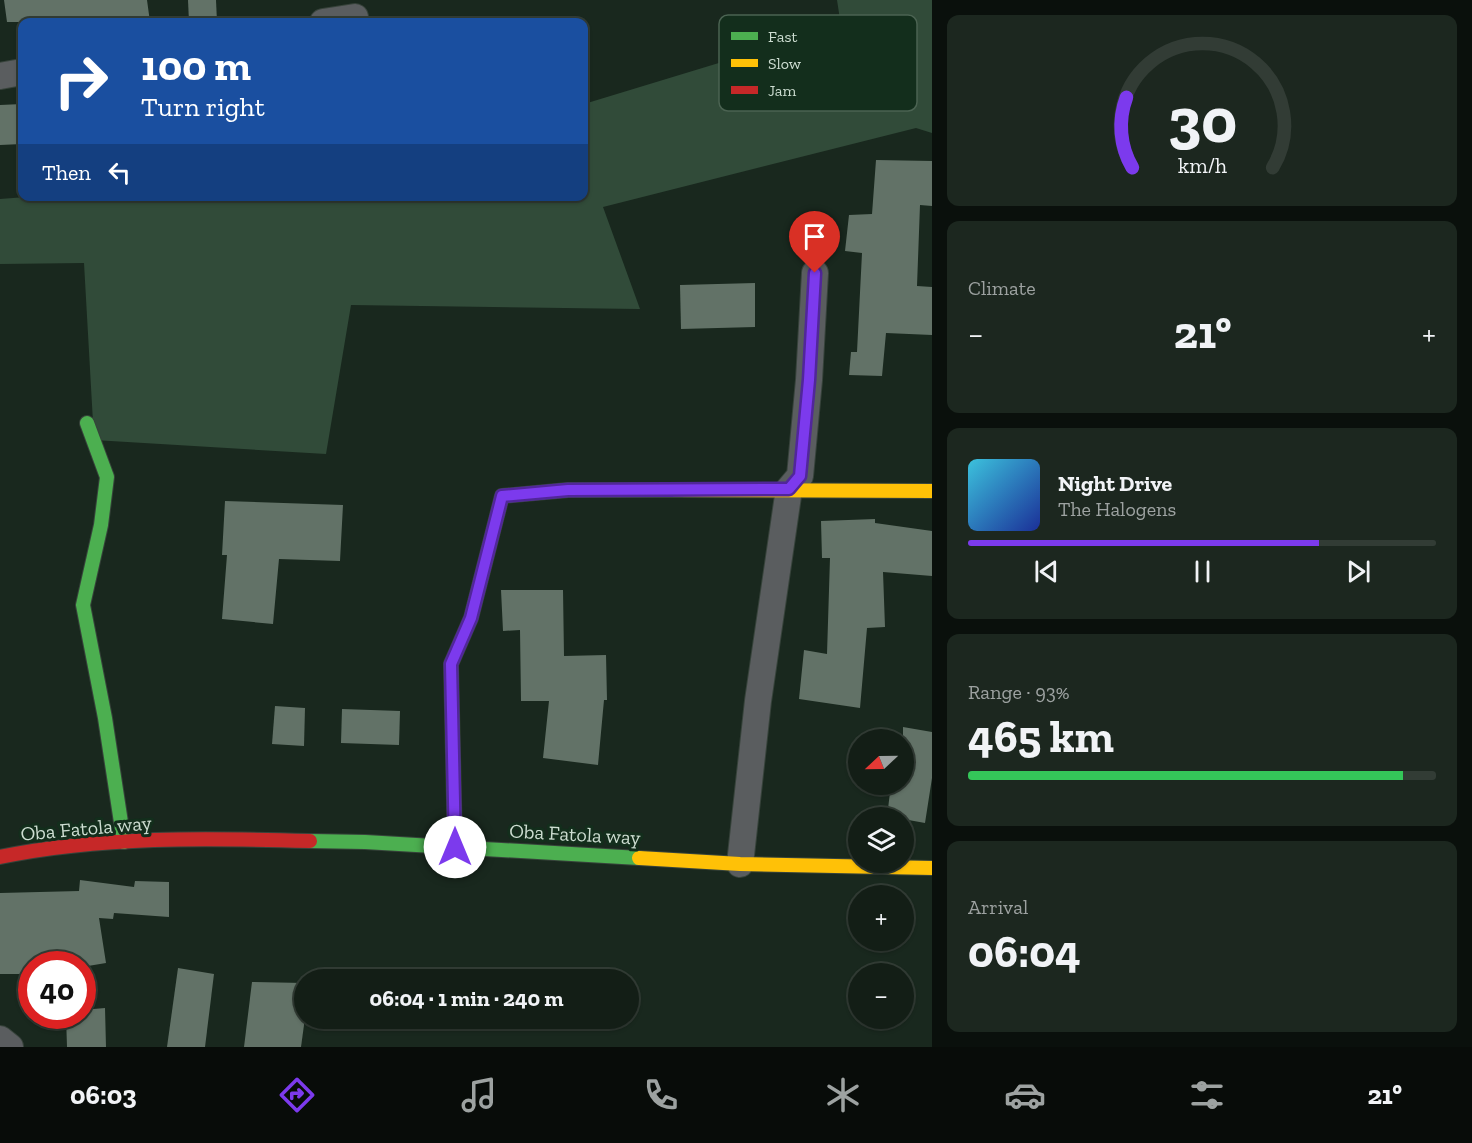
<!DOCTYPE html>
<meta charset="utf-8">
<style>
body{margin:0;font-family:"Zilla Slab",serif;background:#1c271f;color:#f1f3f6;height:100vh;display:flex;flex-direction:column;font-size:22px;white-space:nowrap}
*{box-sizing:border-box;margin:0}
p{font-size:20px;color:#9da2a1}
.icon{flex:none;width:33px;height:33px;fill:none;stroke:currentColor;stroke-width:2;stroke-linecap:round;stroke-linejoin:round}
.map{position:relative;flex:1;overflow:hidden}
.drawer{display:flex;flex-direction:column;gap:15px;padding:15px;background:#0a100c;width:540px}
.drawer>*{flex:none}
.banner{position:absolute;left:18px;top:18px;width:570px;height:183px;border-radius:12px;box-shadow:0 2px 4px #0004,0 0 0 2px #323c35;background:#1a4fa0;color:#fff;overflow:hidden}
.needle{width:39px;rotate:248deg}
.fabs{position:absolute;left:848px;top:729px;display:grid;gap:12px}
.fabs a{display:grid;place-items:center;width:66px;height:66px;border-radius:50%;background:#131e16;box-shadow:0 2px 4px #0004,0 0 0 2px #323c35;font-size:30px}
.speed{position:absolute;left:18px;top:951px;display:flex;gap:12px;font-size:30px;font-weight:700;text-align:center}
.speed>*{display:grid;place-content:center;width:78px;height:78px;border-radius:50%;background:#131e16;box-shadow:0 2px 4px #0004,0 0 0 2px #323c35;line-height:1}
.speed .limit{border:9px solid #d22;background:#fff;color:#111}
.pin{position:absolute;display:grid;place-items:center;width:51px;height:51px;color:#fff;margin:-62px -26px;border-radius:50% 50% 50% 0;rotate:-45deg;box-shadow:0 0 6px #0007}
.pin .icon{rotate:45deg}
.me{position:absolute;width:66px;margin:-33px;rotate:0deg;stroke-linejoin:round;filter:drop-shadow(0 0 4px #0008)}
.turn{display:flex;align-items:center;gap:21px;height:126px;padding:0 24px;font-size:27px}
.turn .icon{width:78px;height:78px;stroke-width:2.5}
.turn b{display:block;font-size:42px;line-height:51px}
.then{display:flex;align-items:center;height:57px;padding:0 24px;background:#0003;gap:12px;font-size:22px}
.big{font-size:45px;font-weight:800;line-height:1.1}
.drawer .widget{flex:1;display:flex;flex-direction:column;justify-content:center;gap:9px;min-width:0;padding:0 21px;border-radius:12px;background:#1c271f}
.drawer .dial{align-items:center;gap:0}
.dial svg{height:156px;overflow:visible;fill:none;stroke:#323c35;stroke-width:7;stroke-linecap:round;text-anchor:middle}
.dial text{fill:#f1f3f6;stroke:none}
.song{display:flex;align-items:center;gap:18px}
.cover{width:72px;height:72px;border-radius:9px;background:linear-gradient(135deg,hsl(190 70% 55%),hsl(230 70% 35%))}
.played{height:6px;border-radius:3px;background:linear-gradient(90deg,#7c3aed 75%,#323c35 75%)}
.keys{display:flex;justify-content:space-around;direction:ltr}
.heat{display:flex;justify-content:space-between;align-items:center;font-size:33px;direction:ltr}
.charge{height:9px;border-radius:4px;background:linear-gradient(90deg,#34c759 93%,#323c35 0)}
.trip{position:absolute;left:294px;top:969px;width:345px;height:60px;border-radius:30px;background:#131e16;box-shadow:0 2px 4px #0004,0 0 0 2px #323c35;font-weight:800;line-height:60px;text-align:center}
.menu{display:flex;height:96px;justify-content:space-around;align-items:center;background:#080c09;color:#9da2a1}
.menu .icon{width:42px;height:42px}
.menu .current{color:#7c3aed}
.menu b{font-size:27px;color:#f1f3f6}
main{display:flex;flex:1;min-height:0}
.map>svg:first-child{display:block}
</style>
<main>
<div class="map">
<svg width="932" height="1047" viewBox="0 0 932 1047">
<rect width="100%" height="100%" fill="#19281e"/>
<path fill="#314b39" d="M837 0H932V133L916 128 603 207 640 309 351 305 326 454 94 440 84 263 0 264V199L39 196H584V104L841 26Z"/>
<g fill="#627267">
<path d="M4 0H147L150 22H126V20L103 22H7Z"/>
<path d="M188 0H216L217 22H189Z"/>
<path d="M22 104V144L0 145V105Z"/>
<path d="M876 160 932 161V206L920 205 917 286 932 287V335L886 333 882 376 849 375 851 352H857L862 253 845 251 849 215 872 214Z"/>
<path d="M755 283V327L681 329 680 285Z"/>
<path d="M225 501 343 505 340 561 279 559 273 624 222 619 227 555H222Z"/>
<path d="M875 519V523L932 531V576L883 572 885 627 867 628 860 708 799 699 804 650 827 654 830 558H822L821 521Z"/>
<path d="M501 590H563L564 656 606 655 607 700H604L598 765 543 758 549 701H521L520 630 503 631Z"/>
<path d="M275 706 305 708 304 746 272 744Z"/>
<path d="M342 709 400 711 399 745 341 743Z"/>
<path d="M903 727 932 732V778L925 823 903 819V818L887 817 891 784H903Z"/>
<path d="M80 880 134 887 135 881 169 882V917L114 913 113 919 99 918 106 963 82 967V964H32V974H0V893L79 891Z"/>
<path d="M178 968 214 974 205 1047H167Z"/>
<path d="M252 982 304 983V1025L301 1047H244Z"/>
<path d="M105 1008 106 1047H67L66 1016H82V1010Z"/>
</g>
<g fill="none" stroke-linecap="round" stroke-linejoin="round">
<g stroke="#37433b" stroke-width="28">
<g id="street">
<path d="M323 22 355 17"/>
<path d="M0 76 22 72"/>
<path d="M740 864 758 701 789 489 800 476 809 380 815 273"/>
<path d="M0 1039 10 1047"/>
</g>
</g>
<g stroke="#37433b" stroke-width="16">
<g id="fast">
<path d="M87 423 107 477 101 525 83 605 105 718 124 842"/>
<path d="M310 841 365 842 639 858"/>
<path d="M455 847 451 664 471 618 502 496 568 490H673"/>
</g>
</g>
<g stroke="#37433b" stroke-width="16">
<g id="slow">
<path d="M673 490 932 491"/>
<path d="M639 858 740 864 932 868"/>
</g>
</g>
<g stroke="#37433b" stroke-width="16">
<path id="jam" d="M0 857C101 836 207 838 310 841"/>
</g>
<use href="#street" stroke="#5a5d5f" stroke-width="26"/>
<use href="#fast" stroke="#4caf50" stroke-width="14"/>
<use href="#slow" stroke="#ffc107" stroke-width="14"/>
<use href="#jam" stroke="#c62828" stroke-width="14"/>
</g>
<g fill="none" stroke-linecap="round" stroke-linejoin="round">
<g stroke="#51269a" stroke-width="15">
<path id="route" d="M455 847 451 664 471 618 502 496 568 490 789 489 800 476 809 380 815 273"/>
</g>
<use href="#route" stroke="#7c3aed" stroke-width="10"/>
</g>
<g text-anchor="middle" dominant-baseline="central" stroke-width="6" stroke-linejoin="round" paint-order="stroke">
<g font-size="20" fill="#cdddd1" stroke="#132e1c">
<text transform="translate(86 828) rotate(-5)">Oba Fatola way</text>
<text transform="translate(575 834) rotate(3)">Oba Fatola way</text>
</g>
</g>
<rect x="719" y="15" width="198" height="96" rx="9" fill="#132e1c" stroke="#4b6352" stroke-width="1.5"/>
<rect x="731" y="32" width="27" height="8" fill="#4caf50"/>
<rect x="731" y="59" width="27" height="8" fill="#ffc107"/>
<rect x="731" y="86" width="27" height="8" fill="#c62828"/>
<g font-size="16" fill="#cdddd1">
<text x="768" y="42">Fast</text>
<text x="768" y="69">Slow</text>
<text x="768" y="96">Jam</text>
</g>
</svg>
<div class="fabs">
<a><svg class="needle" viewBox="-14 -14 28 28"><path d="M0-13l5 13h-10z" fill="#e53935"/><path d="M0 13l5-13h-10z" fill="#9da2a1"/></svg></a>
<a><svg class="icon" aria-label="layers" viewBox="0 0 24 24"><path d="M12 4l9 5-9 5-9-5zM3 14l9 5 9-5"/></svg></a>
<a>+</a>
<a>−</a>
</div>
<div class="speed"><div class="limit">40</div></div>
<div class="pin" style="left:815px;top:273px;background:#d93025"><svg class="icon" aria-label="arrive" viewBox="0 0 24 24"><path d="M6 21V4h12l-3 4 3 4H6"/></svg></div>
<svg class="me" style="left:455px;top:847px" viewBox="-20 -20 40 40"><circle r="19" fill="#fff"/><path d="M0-13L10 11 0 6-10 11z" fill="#7c3aed"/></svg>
<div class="trip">06:04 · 1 min · 240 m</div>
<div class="banner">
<div class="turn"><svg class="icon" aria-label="right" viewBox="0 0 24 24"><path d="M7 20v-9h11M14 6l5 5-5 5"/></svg><div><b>100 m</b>Turn right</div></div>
<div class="then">Then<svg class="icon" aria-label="left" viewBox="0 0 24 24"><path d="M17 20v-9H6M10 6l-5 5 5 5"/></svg></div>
</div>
</div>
<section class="drawer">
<div class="widget dial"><svg viewBox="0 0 100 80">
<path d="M14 69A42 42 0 1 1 86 69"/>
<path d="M14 69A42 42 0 0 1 11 33" stroke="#7c3aed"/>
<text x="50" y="56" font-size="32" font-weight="700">30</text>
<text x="50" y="72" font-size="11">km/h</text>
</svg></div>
<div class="widget"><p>Climate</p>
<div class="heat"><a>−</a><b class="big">21°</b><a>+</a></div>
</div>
<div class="widget">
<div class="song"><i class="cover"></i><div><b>Night Drive</b><p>The Halogens</p></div></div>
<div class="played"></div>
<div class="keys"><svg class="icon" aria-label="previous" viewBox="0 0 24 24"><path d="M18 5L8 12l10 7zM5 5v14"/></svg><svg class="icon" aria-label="pause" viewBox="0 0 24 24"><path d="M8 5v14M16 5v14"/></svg><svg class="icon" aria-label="next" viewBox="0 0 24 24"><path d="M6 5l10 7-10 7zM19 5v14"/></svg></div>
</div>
<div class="widget"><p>Range · 93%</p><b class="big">465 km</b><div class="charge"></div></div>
<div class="widget"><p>Arrival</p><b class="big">06:04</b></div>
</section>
</main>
<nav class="menu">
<b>06:03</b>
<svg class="icon current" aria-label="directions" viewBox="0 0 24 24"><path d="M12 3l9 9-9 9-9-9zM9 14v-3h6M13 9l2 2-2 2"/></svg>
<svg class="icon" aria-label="music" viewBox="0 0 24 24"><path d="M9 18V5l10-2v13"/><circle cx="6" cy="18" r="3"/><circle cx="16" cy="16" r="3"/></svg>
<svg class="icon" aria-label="phone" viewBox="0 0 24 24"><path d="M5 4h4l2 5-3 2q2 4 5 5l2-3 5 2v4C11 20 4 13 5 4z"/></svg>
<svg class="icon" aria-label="climate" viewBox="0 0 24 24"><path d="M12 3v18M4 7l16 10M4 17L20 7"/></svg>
<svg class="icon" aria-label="car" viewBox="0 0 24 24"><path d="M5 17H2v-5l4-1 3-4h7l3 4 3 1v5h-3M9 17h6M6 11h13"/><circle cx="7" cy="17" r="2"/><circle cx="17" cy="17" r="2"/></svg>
<svg class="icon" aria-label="filters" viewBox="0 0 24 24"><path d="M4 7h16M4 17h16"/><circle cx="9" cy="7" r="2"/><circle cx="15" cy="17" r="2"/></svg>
<b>21°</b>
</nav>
